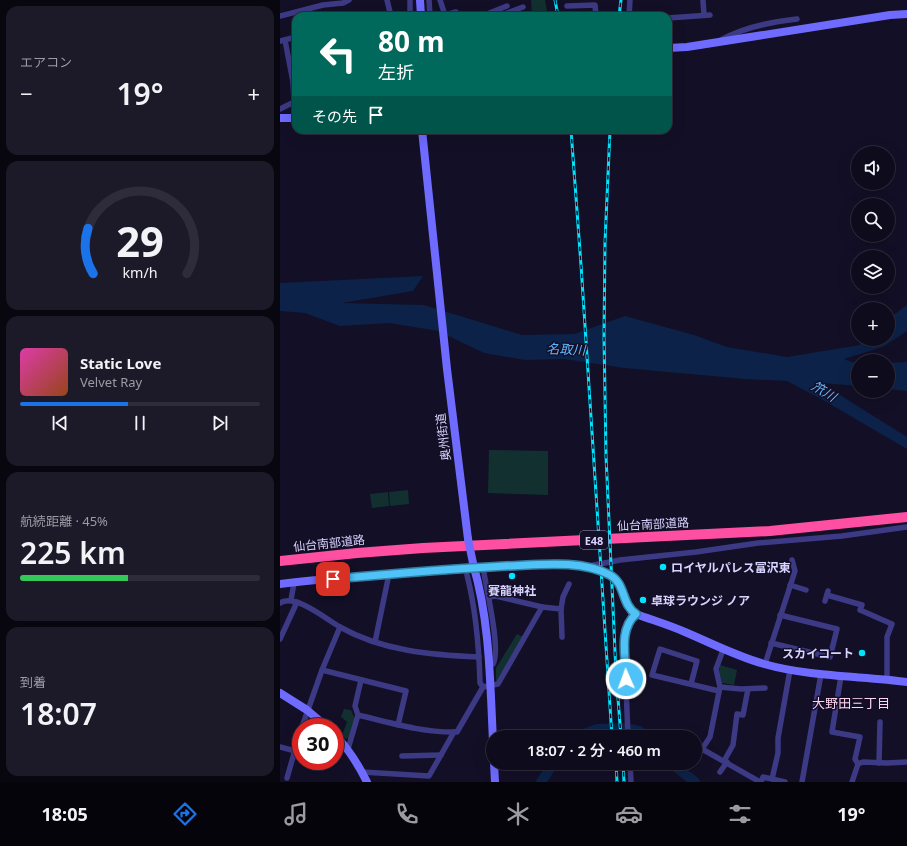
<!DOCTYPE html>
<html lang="ja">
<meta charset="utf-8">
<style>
body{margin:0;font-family:"Noto Sans","Noto Sans JP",sans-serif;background:#1c1929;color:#f1f3f6;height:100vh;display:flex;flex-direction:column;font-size:15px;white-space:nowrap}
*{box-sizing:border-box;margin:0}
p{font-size:13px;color:#9b9ba3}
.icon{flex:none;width:22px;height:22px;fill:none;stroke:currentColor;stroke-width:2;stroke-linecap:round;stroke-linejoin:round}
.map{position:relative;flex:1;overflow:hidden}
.drawer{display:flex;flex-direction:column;gap:6px;padding:6px;background:#08060f;width:280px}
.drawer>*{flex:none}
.hud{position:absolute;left:12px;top:12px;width:380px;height:122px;border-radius:12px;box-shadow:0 4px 16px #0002,0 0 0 1px #2e2b3b;background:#00695c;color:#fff;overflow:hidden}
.buttons{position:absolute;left:571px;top:146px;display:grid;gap:8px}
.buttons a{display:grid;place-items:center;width:44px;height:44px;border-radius:50%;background:#0e0b1c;box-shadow:0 4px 16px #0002,0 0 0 1px #2e2b3b;font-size:20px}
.speed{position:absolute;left:12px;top:718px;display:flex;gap:8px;font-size:20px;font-weight:700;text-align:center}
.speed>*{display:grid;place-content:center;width:52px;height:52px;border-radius:50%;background:#0e0b1c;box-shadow:0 4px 16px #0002,0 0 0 1px #2e2b3b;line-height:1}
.speed .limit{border:6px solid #d22;background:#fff;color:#111}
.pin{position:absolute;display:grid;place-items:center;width:34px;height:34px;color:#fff;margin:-17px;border-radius:8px;box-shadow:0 2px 6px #0006}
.me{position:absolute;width:44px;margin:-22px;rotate:358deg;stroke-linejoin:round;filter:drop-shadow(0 0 3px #0008)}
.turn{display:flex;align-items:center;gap:14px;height:84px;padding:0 20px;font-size:18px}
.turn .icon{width:52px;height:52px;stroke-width:2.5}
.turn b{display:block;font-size:28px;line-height:34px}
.then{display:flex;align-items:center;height:38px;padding:0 20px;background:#0003;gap:8px;font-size:15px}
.big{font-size:30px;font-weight:600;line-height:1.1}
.drawer .widget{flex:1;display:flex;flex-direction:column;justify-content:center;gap:6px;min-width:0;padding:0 14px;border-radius:12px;background:#1c1929}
.drawer .dial{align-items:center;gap:0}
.dial svg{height:104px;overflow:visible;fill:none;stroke:#2e2b3b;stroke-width:7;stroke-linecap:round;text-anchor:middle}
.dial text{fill:#f1f3f6;stroke:none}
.song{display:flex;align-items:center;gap:12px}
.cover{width:48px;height:48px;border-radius:6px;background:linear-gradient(135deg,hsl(320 70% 55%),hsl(20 70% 35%))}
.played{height:4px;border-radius:2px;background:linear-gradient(90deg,#1a73e8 45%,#2e2b3b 45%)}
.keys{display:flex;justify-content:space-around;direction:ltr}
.heat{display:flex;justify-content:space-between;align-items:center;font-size:22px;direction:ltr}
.charge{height:6px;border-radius:3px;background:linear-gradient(90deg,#34c759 45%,#2e2b3b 0)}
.trip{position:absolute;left:206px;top:730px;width:216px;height:40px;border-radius:20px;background:#0e0b1c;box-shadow:0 4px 16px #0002,0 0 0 1px #2e2b3b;font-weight:600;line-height:40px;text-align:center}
.dock{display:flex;height:64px;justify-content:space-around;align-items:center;background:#06040b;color:#9b9ba3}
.dock .icon{width:28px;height:28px}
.dock .selected{color:#1a73e8}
.dock b{font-size:18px;color:#f1f3f6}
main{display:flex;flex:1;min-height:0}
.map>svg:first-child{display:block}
</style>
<main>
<section class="drawer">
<div class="widget"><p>エアコン</p>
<div class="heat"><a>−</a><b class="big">19°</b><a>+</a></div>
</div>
<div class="widget dial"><svg viewBox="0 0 100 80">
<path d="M14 69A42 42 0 1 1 86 69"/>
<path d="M14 69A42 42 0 0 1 10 34" stroke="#1a73e8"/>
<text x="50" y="56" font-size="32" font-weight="700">29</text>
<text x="50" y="72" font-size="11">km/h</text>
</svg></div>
<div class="widget">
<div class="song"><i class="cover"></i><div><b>Static Love</b><p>Velvet Ray</p></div></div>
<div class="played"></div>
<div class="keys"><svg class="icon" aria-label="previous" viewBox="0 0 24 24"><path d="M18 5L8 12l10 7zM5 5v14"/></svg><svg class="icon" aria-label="pause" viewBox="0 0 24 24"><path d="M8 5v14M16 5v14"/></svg><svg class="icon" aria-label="next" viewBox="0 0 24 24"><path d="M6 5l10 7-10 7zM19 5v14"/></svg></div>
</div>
<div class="widget"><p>航続距離 · 45%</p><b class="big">225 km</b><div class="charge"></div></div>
<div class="widget"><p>到着</p><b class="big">18:07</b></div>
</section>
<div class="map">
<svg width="627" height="782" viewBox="0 0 627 782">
<rect width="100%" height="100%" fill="#130f26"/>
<g fill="#12302f">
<path d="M251 0H265L268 16H252Z"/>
<path d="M209 450 268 451V495L208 493Z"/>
<path d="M128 490 129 504 110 506 109 492Z"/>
<path d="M108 492 109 506 92 508 90 494Z"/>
<path d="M237 634 243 637 216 682V668Z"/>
<path d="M440 665 457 670 454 685 442 683 439 671Z"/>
<path d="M64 709 71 710 75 719 69 738 66 739 62 735 67 722 61 717Z"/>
</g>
<g fill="#0c2248">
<path d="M143 276 133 291 62 303 144 305 242 335 294 334 345 316 414 335 447 347 507 357 580 345 582 339H608V319L627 305V331L603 347 564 359 578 364V386L541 383 627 437V449L543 400 507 381 465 379 344 368 284 359 245 360 204 353 158 331 110 323 60 326 25 313 0 311V283Z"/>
<path d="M627 362V391L608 389V363Z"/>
</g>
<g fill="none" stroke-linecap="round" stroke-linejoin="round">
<g stroke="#0c2248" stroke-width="10">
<path d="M297 737 317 729 345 728 359 731 367 737"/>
<path d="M391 763 415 782"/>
<path d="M261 782 274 763"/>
</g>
<g stroke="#3d3a85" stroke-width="5.5">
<path d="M107 0 111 16"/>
<path d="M130 0V16"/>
<path d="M149 0 150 16"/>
<path d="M160 0 165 15 176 12 177 16"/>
<path d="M423 1 424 15"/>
<path d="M287 6 315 5 316 16"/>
<path d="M227 13 243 7"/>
<path d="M0 16 43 5 63 3 69 0"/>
<path d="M202 16 227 6"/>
<path d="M349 16 350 0"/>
<path d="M388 18 430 15"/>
<path d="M5 40 13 82 14 102"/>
<path d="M441 40C464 27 490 22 517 19"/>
<path d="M0 41 16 37"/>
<path d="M0 109 16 101"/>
<path d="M309 566 340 560 416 552 478 543 562 536 627 527"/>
<path d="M204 573C207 591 221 651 213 664L208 665"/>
<path d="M187 575C196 610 199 647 200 683L203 687"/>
<path d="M510 585 526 590"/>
<path d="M547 595 582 605 580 610 612 624 607 637V679"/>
<path d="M11 600 14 583"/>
<path d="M545 601 548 591"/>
<path d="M0 603C15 593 46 619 60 627 102 651 152 655 199 657"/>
<path d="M262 607 281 609 282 637"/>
<path d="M281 609 283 597 289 584"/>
<path d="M0 639 17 602"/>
<path d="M95 642 109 574"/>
<path d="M491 643 550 657 557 629 500 615"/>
<path d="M443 650 436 669 440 687 430 737 422 749 480 782"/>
<path d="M485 664 515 571 512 560"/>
<path d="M42 670 60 627"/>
<path d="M561 676 552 732 580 737 575 759 578 764"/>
<path d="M411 684 417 661 380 649 372 675 439 691"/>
<path d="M440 687 461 689 485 688"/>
<path d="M78 715 75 706 81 680"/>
<path d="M22 727 42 670 126 691 118 725"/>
<path d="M348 737 344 635 350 619 356 614"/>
<path d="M0 747 15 751"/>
<path d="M68 749 78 715C111 723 144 733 177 732L203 687 218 684 262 607 216 596 209 597"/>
<path d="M122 756 161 755"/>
<path d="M415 758 422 749"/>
<path d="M444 761 453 745 457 714 463 715 468 689"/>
<path d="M350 763 351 782"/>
<path d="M599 763 600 722"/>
<path d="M82 772 149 776 174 732"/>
<path d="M440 772 447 762"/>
<path d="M7 778 21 729"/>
<path d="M492 779 498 753V738L510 670"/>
<path d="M481 782 483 777 505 782"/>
<path d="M522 782 541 674"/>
<path d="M572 782 578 764 583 762 607 763 627 762"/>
</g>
<g stroke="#6f6bff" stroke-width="8">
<path d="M140 0 141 16"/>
<path d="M388 48 407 47 610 15 627 14"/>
<path d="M0 118H16"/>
<path d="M142 130 167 369 188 539"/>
<path d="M193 564C210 621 210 682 213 741"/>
<path d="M0 584C50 578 101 575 152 571 179 569 206 567 234 566 265 564 302 559 330 575 346 584 342 604 356 614 372 620 389 625 405 632 431 643 456 656 484 664 530 677 580 676 627 682"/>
<path d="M0 693 27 710 47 727"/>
<path d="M55 735C69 749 78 764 87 782"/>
<path d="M214 763 215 782"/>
</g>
<path stroke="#ff4fa3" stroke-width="10" d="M0 561 77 553 143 548 490 531 627 517"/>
<g stroke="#00e5ff" stroke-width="3">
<g id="rail">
<path d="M275 0 278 16"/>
<path d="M339 16 341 0"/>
<path d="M291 130 301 265 332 737"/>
<path d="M330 130 325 242 324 336 326 456 336 673 341 737"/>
<path d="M336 763 337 782"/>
<path d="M343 763 344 782"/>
</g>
</g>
<use href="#rail" stroke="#130f26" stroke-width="1.5" stroke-dasharray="4.5" stroke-linecap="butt"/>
<path stroke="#6f6bff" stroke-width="8" d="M188 539 193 563"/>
</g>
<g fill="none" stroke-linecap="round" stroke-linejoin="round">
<g stroke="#337fa1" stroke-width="10">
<path id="route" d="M53 579C110 574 168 569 225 566 258 565 300 559 330 575 346 584 341 604 356 614 338 630 346 657 346 679"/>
</g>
<use href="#route" stroke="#4fc3f7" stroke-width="7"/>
</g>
<g fill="#00e5ff" stroke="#130f26" stroke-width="1.5">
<circle cx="383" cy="567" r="4"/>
<circle cx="232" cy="576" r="4"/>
<circle cx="363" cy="600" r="4"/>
<circle cx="582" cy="653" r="4"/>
</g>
<g text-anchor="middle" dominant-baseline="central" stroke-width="3" stroke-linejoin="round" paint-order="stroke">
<rect fill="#130f26" stroke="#9e99be" stroke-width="1" x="300" y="531" width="28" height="18" rx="3"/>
<g font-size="11" font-weight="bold" fill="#d9d4ff">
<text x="314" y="540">E48</text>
</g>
<g font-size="12" fill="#d9d4ff" stroke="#130f26">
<text transform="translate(163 437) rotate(-97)">奥州街道</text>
<text transform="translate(373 524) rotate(-3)">仙台南部道路</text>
<text transform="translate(49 543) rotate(-6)">仙台南部道路</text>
</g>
<g font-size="12" font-weight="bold" fill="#d9d4ff" stroke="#130f26" text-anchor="start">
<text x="391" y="567">ロイヤルパレス富沢東</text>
<text x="232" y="590" text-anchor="middle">賽龍神社</text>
<text x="371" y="600">卓球ラウンジ ノア</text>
<text x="574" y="653" text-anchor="end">スカイコート</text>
</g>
<g font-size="13" font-style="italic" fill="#62b6ff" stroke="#130f26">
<text transform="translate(286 349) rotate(2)">名取川</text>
<text transform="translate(544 391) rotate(31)">笊川</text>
</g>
<g font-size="13" fill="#ffd6f0" stroke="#130f26">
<text x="571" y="703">大野田三丁目</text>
</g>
</g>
</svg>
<div class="buttons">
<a><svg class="icon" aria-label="sound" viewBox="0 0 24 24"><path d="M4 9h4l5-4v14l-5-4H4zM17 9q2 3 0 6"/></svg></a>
<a><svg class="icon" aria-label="search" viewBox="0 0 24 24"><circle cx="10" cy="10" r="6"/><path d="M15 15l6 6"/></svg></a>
<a><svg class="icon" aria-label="layers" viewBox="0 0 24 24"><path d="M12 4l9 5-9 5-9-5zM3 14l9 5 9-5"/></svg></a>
<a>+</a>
<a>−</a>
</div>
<div class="speed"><div class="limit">30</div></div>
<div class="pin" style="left:53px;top:579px;background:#d93025"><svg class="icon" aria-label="arrive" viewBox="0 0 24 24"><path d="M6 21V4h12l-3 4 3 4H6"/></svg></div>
<svg class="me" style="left:346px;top:679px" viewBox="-20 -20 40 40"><circle r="17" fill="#4fc3f7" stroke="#fff" stroke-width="3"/><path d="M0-11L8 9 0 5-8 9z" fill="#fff"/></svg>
<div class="trip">18:07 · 2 分 · 460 m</div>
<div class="hud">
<div class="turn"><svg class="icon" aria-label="left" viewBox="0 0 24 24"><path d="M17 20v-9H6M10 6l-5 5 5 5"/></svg><div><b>80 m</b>左折</div></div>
<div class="then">その先<svg class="icon" aria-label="arrive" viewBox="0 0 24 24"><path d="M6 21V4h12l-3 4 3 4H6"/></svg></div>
</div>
</div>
</main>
<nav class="dock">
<b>18:05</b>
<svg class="icon selected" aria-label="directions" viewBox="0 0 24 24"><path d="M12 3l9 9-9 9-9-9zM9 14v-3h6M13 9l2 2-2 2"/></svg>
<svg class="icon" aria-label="music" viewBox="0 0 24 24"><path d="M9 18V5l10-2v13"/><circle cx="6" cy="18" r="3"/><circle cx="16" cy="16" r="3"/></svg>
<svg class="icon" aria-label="phone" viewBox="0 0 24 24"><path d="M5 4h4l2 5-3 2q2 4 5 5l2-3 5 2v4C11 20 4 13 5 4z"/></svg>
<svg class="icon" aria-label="climate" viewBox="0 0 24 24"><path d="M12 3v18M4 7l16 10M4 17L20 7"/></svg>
<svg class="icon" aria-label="car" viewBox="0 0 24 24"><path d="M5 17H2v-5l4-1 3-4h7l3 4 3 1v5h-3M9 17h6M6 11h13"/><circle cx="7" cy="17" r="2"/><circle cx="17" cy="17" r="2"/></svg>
<svg class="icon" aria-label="filters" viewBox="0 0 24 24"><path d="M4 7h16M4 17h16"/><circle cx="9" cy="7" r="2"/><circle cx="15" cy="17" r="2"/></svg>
<b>19°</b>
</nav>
